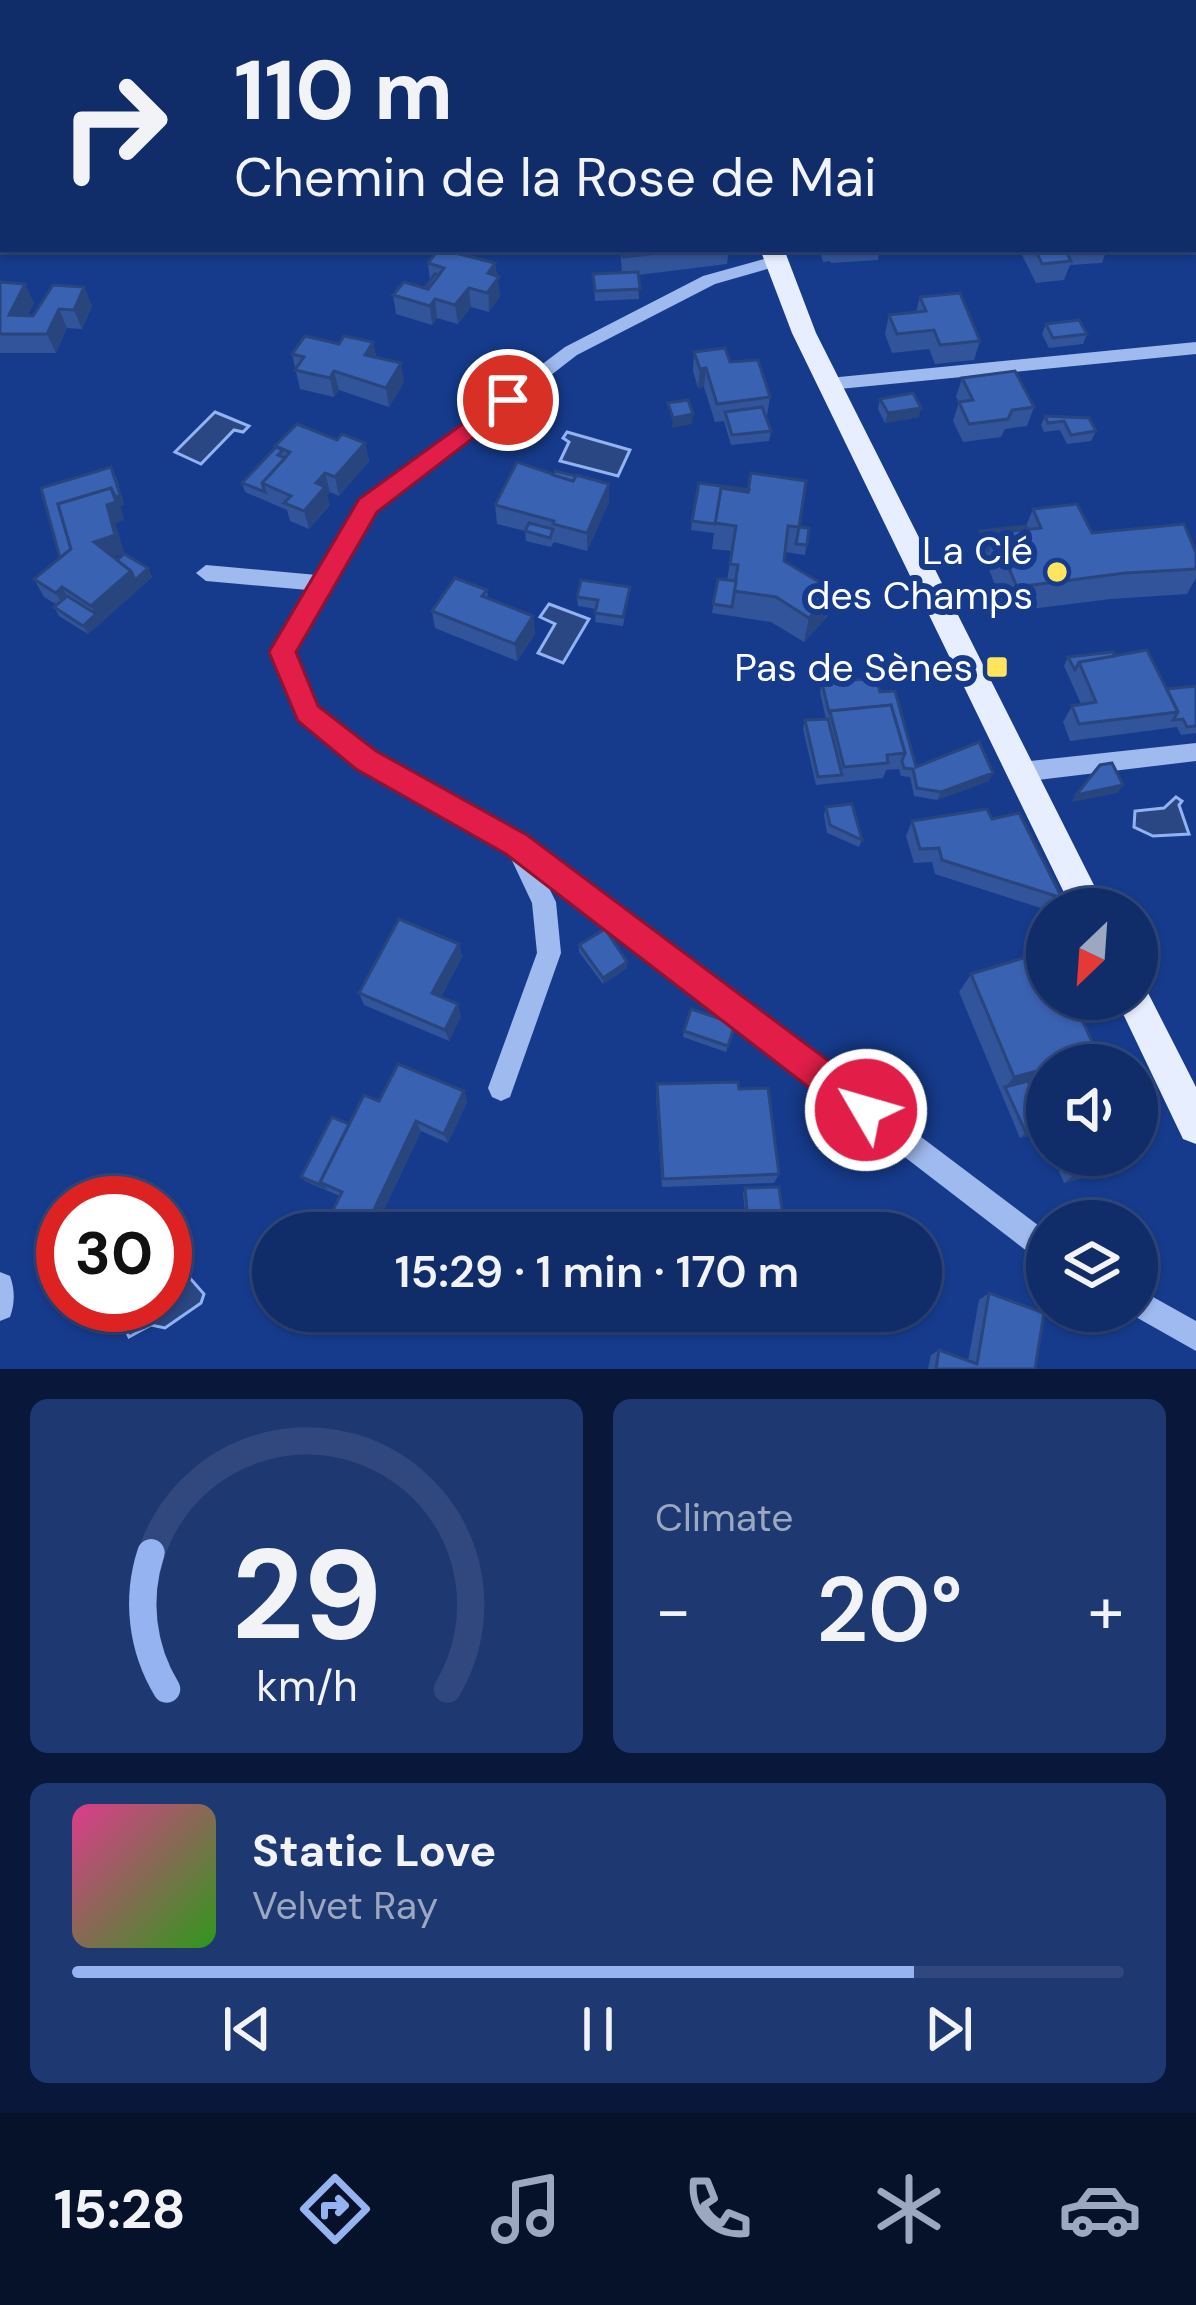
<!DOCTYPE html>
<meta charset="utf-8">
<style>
body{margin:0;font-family:"DM Sans",sans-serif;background:#1e3871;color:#f1f3f6;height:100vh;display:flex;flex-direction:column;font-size:45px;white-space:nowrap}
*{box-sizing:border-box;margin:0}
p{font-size:39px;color:#9ca7c0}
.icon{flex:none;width:66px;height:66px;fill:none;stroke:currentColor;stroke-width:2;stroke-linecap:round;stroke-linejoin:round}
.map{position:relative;height:1369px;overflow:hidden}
.drawer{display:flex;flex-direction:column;gap:30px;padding:30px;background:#09183a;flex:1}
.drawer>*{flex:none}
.hud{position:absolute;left:0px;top:0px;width:1197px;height:252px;box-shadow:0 3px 9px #0004,0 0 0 3px #30487d;background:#102c69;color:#f1f3f6;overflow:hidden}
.needle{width:78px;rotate:205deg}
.tools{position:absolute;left:1026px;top:888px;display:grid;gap:24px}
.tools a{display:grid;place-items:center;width:132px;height:132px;border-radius:50%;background:#102c69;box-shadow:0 3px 9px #0004,0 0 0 3px #30487d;font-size:60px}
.speed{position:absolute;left:36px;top:1176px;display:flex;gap:24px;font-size:60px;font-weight:700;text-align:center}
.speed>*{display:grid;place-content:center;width:156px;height:156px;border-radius:50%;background:#102c69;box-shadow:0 3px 9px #0004,0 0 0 3px #30487d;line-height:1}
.speed .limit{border:18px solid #d22;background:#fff;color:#111}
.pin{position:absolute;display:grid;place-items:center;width:102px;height:102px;color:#fff;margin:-51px;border:6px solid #fff;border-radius:50%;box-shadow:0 3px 12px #0007}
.me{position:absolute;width:132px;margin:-66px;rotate:308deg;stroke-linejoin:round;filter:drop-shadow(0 0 9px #0008)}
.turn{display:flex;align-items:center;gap:42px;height:252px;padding:0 36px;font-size:54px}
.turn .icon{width:156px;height:156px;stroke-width:2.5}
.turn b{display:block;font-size:84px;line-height:102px}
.big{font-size:90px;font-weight:600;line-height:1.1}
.drawer .tile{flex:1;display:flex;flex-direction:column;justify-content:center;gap:18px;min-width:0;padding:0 42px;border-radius:18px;background:#1e3871}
.drawer .dial{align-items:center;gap:0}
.dial svg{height:312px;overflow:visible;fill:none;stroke:#30487d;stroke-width:7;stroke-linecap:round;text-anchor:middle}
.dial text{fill:#f1f3f6;stroke:none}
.song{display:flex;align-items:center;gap:36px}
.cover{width:144px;height:144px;border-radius:18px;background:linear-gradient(135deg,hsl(330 70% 55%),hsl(110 70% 35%))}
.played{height:12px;border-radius:6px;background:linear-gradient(90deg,#95b2f1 80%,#30487d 80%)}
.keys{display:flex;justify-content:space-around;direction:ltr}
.heat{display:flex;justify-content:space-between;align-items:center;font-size:66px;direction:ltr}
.drawer .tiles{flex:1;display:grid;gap:30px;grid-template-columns:1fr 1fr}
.tile:last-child{grid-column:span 2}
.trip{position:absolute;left:252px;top:1212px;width:690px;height:120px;border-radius:60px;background:#102c69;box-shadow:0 3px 9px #0004,0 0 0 3px #30487d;font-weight:600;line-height:120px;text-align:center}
.tabs{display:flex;height:192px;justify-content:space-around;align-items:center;background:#06122a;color:#9ca7c0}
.tabs .icon{width:84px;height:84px}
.tabs .active{color:#95b2f1}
.tabs b{font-size:54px;color:#f1f3f6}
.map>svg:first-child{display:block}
</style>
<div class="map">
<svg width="1196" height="1369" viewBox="0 0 1196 1369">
<rect width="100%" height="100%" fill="#163b8c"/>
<g fill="#2a4683" stroke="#91b3f2" stroke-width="3">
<path d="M215 412 249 426 243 432 234 430 201 464 175 452Z"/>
<path d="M567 432 630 450 618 476 560 461 569 442 563 438Z"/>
<path d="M549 604 589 619 563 663 538 653 555 624 540 617Z"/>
<path d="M1176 797 1182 801 1179 805 1189 834 1153 836 1134 827 1135 811 1164 808Z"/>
<path d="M182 1269 204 1294 201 1303 165 1328 151 1325 129 1337 120 1318 122 1310 130 1305H165V1281Z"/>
</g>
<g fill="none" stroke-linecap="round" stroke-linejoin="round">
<g fill="#9fbaef" fill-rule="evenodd">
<path d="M1077 0H1093L1095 3H1079Z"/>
<path d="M775 256 781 257V265L715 284 577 355 375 511 293 652 316 707 374 753 525 838 1047 1232V1263L1037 1259 545 880 556 902 561 953 510 1097 501 1101 492 1097 488 1088 537 953 532 903 508 852 358 767 300 719 272 652 308 590 206 581 196 573 206 565 317 575 361 501 565 347 703 276Z"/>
<path d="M1196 342V354L829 390 820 384 829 378Z"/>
<path d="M1196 743V761L1021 782 1013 779 1010 772 1013 765 1021 762Z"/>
<path d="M0 1272 10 1276C15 1290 15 1303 10 1317L0 1321Z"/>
<path d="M1137 1288 1196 1321V1351L1127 1312 1137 1311Z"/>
</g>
<g fill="#e7eeff" fill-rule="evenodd">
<path d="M704 0H724L725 3H705Z"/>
<path d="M760 249H784L816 333 1106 909H1072L792 333Z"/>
<path d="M1137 984 1145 987 1196 1087V1144L1183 1139 1116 999H1137Z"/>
</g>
</g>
<g fill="#32549a">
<path d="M1097 0H1179L1178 3H1101Z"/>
<rect x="0" y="13" width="3" height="47"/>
<path d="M620 249H729L727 264 638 275 639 299 595 301 593 274 622 272Z"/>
<path d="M819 249H880L878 260 831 263 830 261 823 262Z"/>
<path d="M1019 249H1107L1102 263 1070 265 1064 280 1036 283Z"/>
<path d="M428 263H495L500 296 489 312 471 307 458 324 437 318 432 325 396 314 393 295 425 288 430 281Z"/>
<path d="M0 282 34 303 27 316H33L84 287 92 306 82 329 67 328 56 353H0Z"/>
<path d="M920 297 980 341 974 360 935 364 929 349 892 353 885 334 889 315 916 312Z"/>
<path d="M1046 324 1087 334 1083 344 1049 348 1042 334Z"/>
<path d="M373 342 376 357 404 382 389 407 339 390 334 397 300 389 292 354 339 344Z"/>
<path d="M694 352 730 362 770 397 767 416H765L771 431 769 441 731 445 724 421 715 422 704 387 698 388 693 371Z"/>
<path d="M962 378 1034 407 1027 426 1005 429 1001 437 963 442 953 421 959 402 956 397Z"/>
<path d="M880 399 919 417 885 423 878 409Z"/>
<path d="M1045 416 1096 431 1091 441 1067 444 1060 430 1044 432 1041 425Z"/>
<path d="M297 424 337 440 365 443 369 461 339 496 330 492 327 495 330 505 309 529 290 521 287 510 245 492 242 483Z"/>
<path d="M553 475 609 484V502L587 551 554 542 551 547 526 541 525 531 497 524 495 505Z"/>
<path d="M116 476 124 505 120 506 124 520 115 523 124 553 112 557 117 560 148 568 152 577 88 634 59 616 54 607 57 605 44 597 34 579 60 558Z"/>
<path d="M1033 509 1092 533 1196 553V578L1187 594 1111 599 1006 612 977 540 980 531 1026 526Z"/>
<path d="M692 521 809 528 805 555 785 552 784 561 828 616 804 642 771 622 712 613 718 579 727 580 732 551 712 549 714 533 691 530Z"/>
<path d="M630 587 623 626 595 622 596 609 578 606 577 597Z"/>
<path d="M487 590 488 599 533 616 535 634 517 661 435 628 432 611Z"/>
<path d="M1114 656 1167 689 1196 686V733L1181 735 1177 727 1070 741 1063 722 1072 706 1081 704 1064 666 1068 657Z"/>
<path d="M822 683 880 692 916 767 989 781 937 800 914 796 910 777 901 776 899 769 886 770 883 778 816 785 803 729 805 720 826 719 820 692Z"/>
<path d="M826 807 862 840 859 847 827 833 824 815Z"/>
<path d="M992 819 1062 898 1054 909 1047 910 935 874 932 862 914 863 906 836 912 821Z"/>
<path d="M459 944 462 957 441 997 461 1016 449 1041 364 1005 359 993Z"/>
<path d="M579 945 627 968 603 984 579 952Z"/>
<path d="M971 974 1047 1065V1143L1042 1132 1020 1138 959 992Z"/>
<path d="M735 1024 726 1052 683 1037 684 1031Z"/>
<path d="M657 1084 739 1089 779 1174 774 1183 662 1187 656 1095Z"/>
<path d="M464 1091 467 1102 448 1143 421 1131 373 1233 333 1232 326 1224 340 1196 305 1181 301 1177 349 1124 379 1101Z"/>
<path d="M1052 1155H1131L1114 1170 1064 1183Z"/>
<path d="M745 1188 785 1233H747L743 1193Z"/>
<path d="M989 1293 1035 1369H928L931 1355 939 1350 968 1361 979 1300Z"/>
</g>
<g fill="#29457d">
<path d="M1130 0H1179L1178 3H1127Z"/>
<path d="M3 99V126L0 129V102Z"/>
<path d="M495 263 500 296 489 312 488 273Z"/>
<path d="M25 284 34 303 19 334 9 315Z"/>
<path d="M84 287 92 306 82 329 74 310Z"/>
<path d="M469 288 471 307 458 324 455 305Z"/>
<path d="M429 298 435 299 437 318 432 325Z"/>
<path d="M59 309 67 328 56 353 47 334Z"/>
<path d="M373 342 376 361 365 355Z"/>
<path d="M401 363 404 382 389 407 386 388Z"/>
<path d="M706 368 704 387 698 388 700 369Z"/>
<path d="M334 371 339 390 334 397 330 378Z"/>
<path d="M921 408 919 417 885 423 888 413Z"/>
<path d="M693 414 692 424 672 428 673 418Z"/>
<path d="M365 443 369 461 339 496 335 477Z"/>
<path d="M111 467 124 505 120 506 124 520 115 523 124 553 103 560 94 542 68 522Z"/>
<path d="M325 473 330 492 327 495 330 505 309 529 304 511 316 483Z"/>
<path d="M609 484V502L587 551V533Z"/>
<path d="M148 568 152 577 101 623 91 606 131 571Z"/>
<path d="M62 587 72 605 66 611 56 593Z"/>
<path d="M834 591 828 616 804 642 809 618Z"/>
<path d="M96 614 101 623 88 634 83 626Z"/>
<path d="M533 616 535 634 517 661 515 644Z"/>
<path d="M993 773 989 781 937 800 941 792Z"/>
<path d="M1123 785 1118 793 1071 802 1076 795Z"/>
<path d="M459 944 462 957 436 1006 432 993Z"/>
<path d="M627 962V968L603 984V978Z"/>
<path d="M458 1004 461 1016 449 1041 445 1030Z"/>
<path d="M1037 1071 1023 1087H1005L1001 1092 1014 1077Z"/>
<path d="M464 1091 467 1102 448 1143 444 1134Z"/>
<path d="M416 1121 421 1131 373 1233H363Z"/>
<path d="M1047 1128 1042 1132 1020 1138 1026 1133Z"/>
<path d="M1132 1156 1114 1170 1064 1183 1081 1170Z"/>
</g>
<g fill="#3a62b3" stroke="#29457d" stroke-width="3">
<path d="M147 0H165L166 3H148Z"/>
<rect x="376" y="0" width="25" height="3"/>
<path d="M815 0H855L856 3H816Z"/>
<rect x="0" y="13" width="3" height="28"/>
<path d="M1194 28 1196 30V72L1194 71Z"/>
<path d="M0 80H3V99L0 102Z"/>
<path d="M439 249 495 263 488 273 499 277 487 293 469 288 455 305 435 299 430 306 393 295 404 282 428 289 444 268 428 263Z"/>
<path d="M622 249H691L623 257Z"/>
<path d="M1035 249H1065L1071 261 1042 264Z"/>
<path d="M638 272 640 289 595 291 593 274Z"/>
<path d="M435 274 439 275 428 289 425 288Z"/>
<path d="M0 282 25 284 9 315 33 316 53 285 84 287 74 310 59 309 47 334H0Z"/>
<path d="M960 293 980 341 940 345 934 330 897 334 889 315 926 311 920 297Z"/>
<path d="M1079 320 1087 334 1053 338 1046 324Z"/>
<path d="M305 336 339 344 344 336 373 342 365 355 401 363 386 388 334 371 330 378 295 370 304 357 292 354Z"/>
<path d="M725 348 730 362 758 360 770 397 717 404 706 368 700 369 694 352Z"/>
<path d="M1015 371 1034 407 1012 410 1008 419 969 424 959 402 973 400 962 378Z"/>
<path d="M913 393 921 408 888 413 880 399Z"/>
<path d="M688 400 693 414 673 418 668 403Z"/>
<path d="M762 407 771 431 732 435 725 412Z"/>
<path d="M1045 416 1089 418 1096 431 1071 435 1064 421 1048 423Z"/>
<path d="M297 424 337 440 342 434 365 443 335 477 325 473 316 483 325 487 304 511 284 503 291 496 262 483 290 452 275 446Z"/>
<path d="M276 447 283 450 278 455 285 458 262 483 265 492 242 483Z"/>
<path d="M517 462 573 481 576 475 609 484 587 533 553 524 554 521 495 505Z"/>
<path d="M111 467 120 495 116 497 111 488 58 504 71 549 60 558 41 488Z"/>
<path d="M555 471 576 476 573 481 553 475Z"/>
<path d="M751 473 806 481 799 527 788 526 784 561 834 591 809 618 776 597 734 591 738 565 730 564 736 526 715 523 721 488 748 492Z"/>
<path d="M699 483 749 490 748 492 721 488 715 524 692 521Z"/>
<path d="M111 488 116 502 107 505 115 535 94 542 131 571 91 606 62 587 56 593 34 579 71 549 58 504Z"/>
<path d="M1077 504 1092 533 1184 524 1196 553V569L1125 573 1017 587 994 533 1041 528 1033 509Z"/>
<path d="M529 523 553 529 550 538 525 531Z"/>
<path d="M1026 526 1027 529 994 533 988 550 980 531Z"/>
<path d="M799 527 809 528 807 545 796 544Z"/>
<path d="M124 554 148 568 135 580 131 571 117 560Z"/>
<path d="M455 578 487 590 482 596 533 616 515 644 432 611Z"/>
<path d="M718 579 736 581 732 607 713 604Z"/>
<path d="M581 580 630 587 623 617 595 613 598 600 577 597Z"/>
<path d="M67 596 96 614 83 626 54 607Z"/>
<path d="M1147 650 1178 712 1079 724 1072 706 1096 702 1079 662Z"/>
<path d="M1113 652 1114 656 1079 662 1075 670 1068 657Z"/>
<path d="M876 678 880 692 895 691 916 767 979 742 993 773 941 792 917 788 913 769 904 768 902 761 905 753 891 705 830 711 829 712 822 683Z"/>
<path d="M1196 686V726L1187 727 1183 719 1173 720 1178 712 1167 689Z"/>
<path d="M891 705 905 753 887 755 888 763 844 767 830 711Z"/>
<path d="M828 719 842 775 818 777 805 720Z"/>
<path d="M1112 763 1123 785 1076 795 1100 765Z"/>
<path d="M852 804 862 840 830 825 826 807Z"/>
<path d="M987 809 992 819 1019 813 1062 898 942 860 939 848 920 849 912 821Z"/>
<path d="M399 919 459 944 432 993 458 1004 445 1030 359 993Z"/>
<path d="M605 929 627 962 603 978 579 945Z"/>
<path d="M1033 955 1047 986V999H1053L1060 1013 1076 1014 1082 1020 1103 1065H1047V1093L1037 1071 1014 1077 971 974Z"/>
<path d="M691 1009 735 1024 728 1046 684 1031Z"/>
<path d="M398 1064 464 1091 444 1134 416 1121 363 1233H345L326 1224 342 1192 320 1182 364 1095 379 1101Z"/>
<path d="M1028 1081 1047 1127 1026 1133 1005 1087Z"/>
<path d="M738 1082 739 1089 768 1088 779 1174 663 1179 657 1084Z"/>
<path d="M332 1117 349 1124 320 1182 323 1186 301 1177Z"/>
<path d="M1074 1155H1131L1132 1156 1081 1170Z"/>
<path d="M779 1187 785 1233H749L745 1188Z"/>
<path d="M989 1293 1044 1313 1035 1369H936L939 1350 977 1364Z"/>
</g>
<path fill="#e11d48" stroke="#92132f" stroke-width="3" d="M508 391 516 394V405L377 512 296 652 318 706 376 751 527 835 878 1098 883 1110 878 1122 866 1127 854 1122 506 854 356 769 298 721 269 652 359 499Z"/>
<g fill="#ffe45d" stroke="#163b8c" stroke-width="4.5">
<circle cx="1057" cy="572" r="12"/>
<rect x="985" y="655" width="24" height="24" rx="6"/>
</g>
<g text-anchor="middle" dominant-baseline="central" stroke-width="12" stroke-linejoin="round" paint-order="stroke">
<g font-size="39" fill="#fff" stroke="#163b8c" text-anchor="end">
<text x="1033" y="550">La Clé<tspan x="1033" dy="45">des Champs</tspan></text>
<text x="973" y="667">Pas de Sènes</text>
</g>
</g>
</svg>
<div class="tools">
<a><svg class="needle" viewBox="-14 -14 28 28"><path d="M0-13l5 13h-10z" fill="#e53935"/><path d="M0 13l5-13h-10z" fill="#9ca7c0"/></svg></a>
<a><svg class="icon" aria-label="sound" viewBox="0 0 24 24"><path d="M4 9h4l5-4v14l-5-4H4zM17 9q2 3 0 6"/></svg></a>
<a><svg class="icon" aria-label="layers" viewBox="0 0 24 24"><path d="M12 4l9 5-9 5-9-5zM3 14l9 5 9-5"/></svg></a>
</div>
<div class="speed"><div class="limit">30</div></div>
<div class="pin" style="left:508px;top:400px;background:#d93025"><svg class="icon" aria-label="arrive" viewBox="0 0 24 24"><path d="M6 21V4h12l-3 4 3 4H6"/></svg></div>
<svg class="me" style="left:866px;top:1110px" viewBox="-20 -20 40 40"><circle r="17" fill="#e11d48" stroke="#fff" stroke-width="3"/><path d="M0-11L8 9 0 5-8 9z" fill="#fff"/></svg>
<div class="trip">15:29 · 1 min · 170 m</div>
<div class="hud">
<div class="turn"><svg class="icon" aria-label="right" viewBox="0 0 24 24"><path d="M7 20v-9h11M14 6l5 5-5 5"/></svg><div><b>110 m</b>Chemin de la Rose de Mai</div></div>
</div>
</div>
<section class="drawer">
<div class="tiles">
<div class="tile dial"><svg viewBox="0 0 100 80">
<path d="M14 69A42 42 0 1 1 86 69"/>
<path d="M14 69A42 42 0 0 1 10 34" stroke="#95b2f1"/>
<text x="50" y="56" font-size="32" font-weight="700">29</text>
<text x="50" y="72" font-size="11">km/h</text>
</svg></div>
<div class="tile"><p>Climate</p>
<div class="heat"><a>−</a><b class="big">20°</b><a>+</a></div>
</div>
<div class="tile">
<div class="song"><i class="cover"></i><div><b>Static Love</b><p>Velvet Ray</p></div></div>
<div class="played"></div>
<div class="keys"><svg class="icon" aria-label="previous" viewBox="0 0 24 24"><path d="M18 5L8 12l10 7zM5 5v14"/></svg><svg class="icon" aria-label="pause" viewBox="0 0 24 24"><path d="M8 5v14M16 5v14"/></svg><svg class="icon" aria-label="next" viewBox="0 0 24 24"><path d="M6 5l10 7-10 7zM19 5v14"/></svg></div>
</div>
</div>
</section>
<nav class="tabs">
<b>15:28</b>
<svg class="icon active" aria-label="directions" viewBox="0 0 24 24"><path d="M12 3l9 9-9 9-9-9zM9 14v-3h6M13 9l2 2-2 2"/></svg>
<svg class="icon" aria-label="music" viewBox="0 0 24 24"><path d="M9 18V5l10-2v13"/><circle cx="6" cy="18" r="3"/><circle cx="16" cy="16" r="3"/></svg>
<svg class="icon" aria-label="phone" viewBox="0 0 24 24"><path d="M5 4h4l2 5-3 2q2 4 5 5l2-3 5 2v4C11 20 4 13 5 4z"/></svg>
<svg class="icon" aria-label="climate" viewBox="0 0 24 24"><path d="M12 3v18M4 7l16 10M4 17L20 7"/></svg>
<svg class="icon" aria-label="car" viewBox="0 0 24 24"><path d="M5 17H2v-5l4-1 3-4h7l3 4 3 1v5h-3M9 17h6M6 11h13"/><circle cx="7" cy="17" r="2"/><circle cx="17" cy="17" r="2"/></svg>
</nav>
